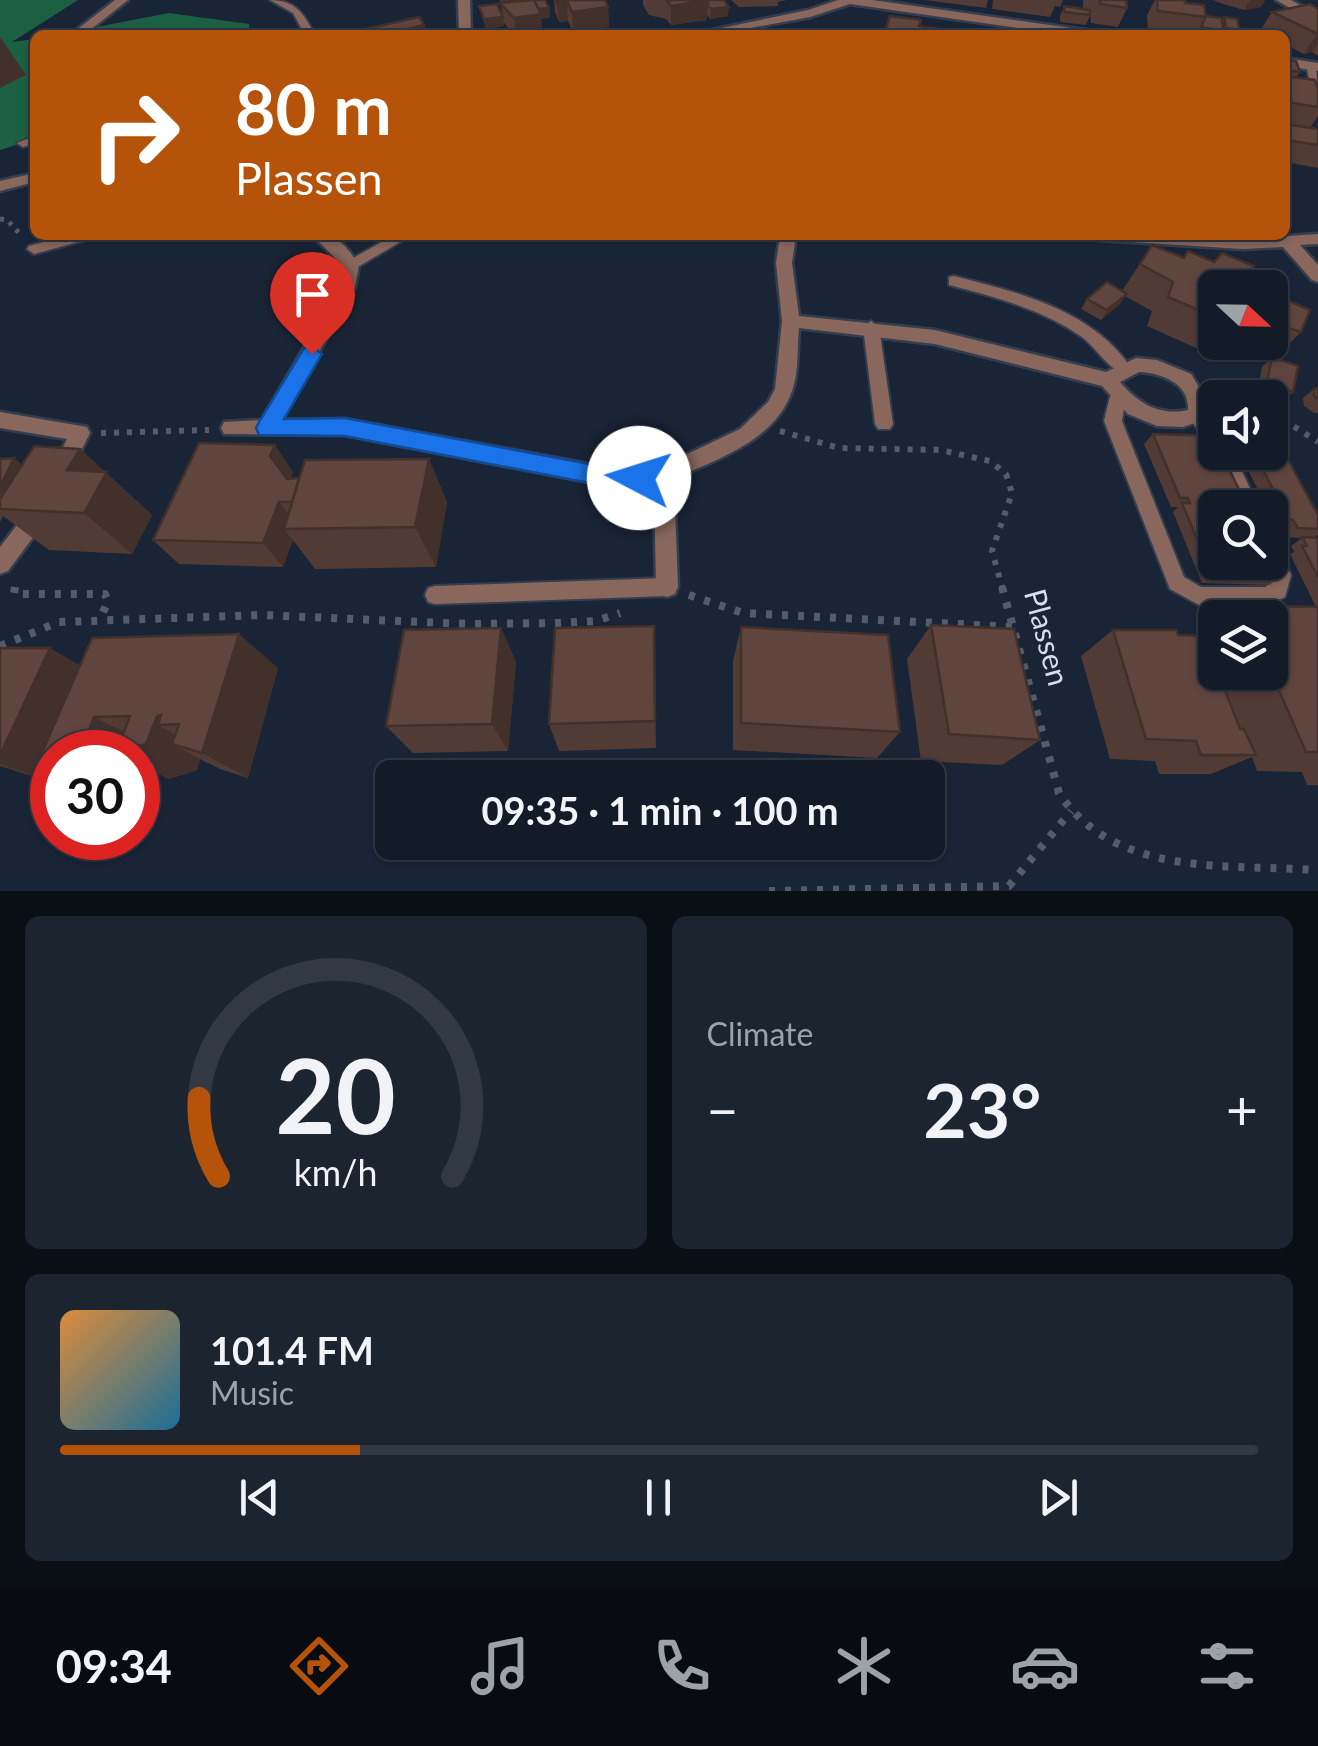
<!DOCTYPE html>
<meta charset="utf-8">
<style>
body{margin:0;font-family:Lato,sans-serif;background:#1c2430;color:#f1f3f6;height:100vh;display:flex;flex-direction:column;font-size:38px;white-space:nowrap}
*{box-sizing:border-box;margin:0}
p{font-size:32px;color:#9da1a8}
.icon{flex:none;width:55px;height:55px;fill:none;stroke:currentColor;stroke-width:2;stroke-linecap:round;stroke-linejoin:round}
.map{position:relative;height:891px;overflow:hidden}
.panel{display:flex;flex-direction:column;gap:25px;padding:25px;background:#0a0f16;flex:1}
.panel>*{flex:none}
.banner{position:absolute;left:30px;top:30px;width:1260px;height:210px;border-radius:15px;box-shadow:0 2px 8px #0004,0 0 0 2px #323945;background:#b45309;color:#fff;overflow:hidden}
.needle{width:65px;rotate:112deg}
.controls{position:absolute;left:1198px;top:270px;display:grid;gap:20px}
.controls a{display:grid;place-items:center;width:90px;height:90px;border-radius:15px;background:#131b28;box-shadow:0 2px 8px #0004,0 0 0 2px #323945;font-size:50px}
.speed{position:absolute;left:30px;top:730px;display:flex;gap:20px;font-size:50px;font-weight:700;text-align:center}
.speed>*{display:grid;place-content:center;width:130px;height:130px;border-radius:50%;background:#131b28;box-shadow:0 2px 8px #0004,0 0 0 2px #323945;line-height:1}
.speed .limit{border:15px solid #d22;background:#fff;color:#111}
.pin{position:absolute;display:grid;place-items:center;width:85px;height:85px;color:#fff;margin:-102px -42px;border-radius:50% 50% 50% 0;rotate:-45deg;box-shadow:0 0 10px #0007}
.pin .icon{rotate:45deg}
.me{position:absolute;width:110px;margin:-55px;rotate:275deg;stroke-linejoin:round;filter:drop-shadow(0 0 8px #0008)}
.turn{display:flex;align-items:center;gap:35px;height:210px;padding:0 40px;font-size:45px}
.turn .icon{width:130px;height:130px;stroke-width:2.5}
.turn b{display:block;font-size:70px;line-height:85px}
.big{font-size:75px;font-weight:700;line-height:1.1}
.panel .tile{flex:1;display:flex;flex-direction:column;justify-content:center;gap:15px;min-width:0;padding:0 35px;border-radius:15px;background:#1c2430}
.panel .dial{align-items:center;gap:0}
.dial svg{height:260px;overflow:visible;fill:none;stroke:#323945;stroke-width:7;stroke-linecap:round;text-anchor:middle}
.dial text{fill:#f1f3f6;stroke:none}
.song{display:flex;align-items:center;gap:30px}
.cover{width:120px;height:120px;border-radius:15px;background:linear-gradient(135deg,hsl(30 70% 55%),hsl(200 70% 35%))}
.played{height:10px;border-radius:5px;background:linear-gradient(90deg,#b45309 25%,#323945 25%)}
.keys{display:flex;justify-content:space-around;direction:ltr}
.heat{display:flex;justify-content:space-between;align-items:center;font-size:55px;direction:ltr}
.panel .tiles{flex:1;display:grid;gap:25px;grid-template-columns:1fr 1fr}
.tile:last-child{grid-column:span 2}
.trip{position:absolute;left:375px;top:760px;width:570px;height:100px;border-radius:15px;background:#131b28;box-shadow:0 2px 8px #0004,0 0 0 2px #323945;font-weight:700;line-height:100px;text-align:center}
.dock{display:flex;height:160px;justify-content:space-around;align-items:center;background:#080b10;color:#9da1a8}
.dock .icon{width:70px;height:70px}
.dock .on{color:#b45309}
.dock b{font-size:45px;color:#f1f3f6}
.map>svg:first-child{display:block}
</style>
<div class="map">
<svg width="1318" height="891" viewBox="0 0 1318 891">
<rect width="100%" height="100%" fill="#192436"/>
<g fill="#1c6044">
<path d="M0 0H78L12 42 35 39V139L0 150Z"/>
<path d="M169 13 249 24V35H55Z"/>
</g>
<g fill="none" stroke-linecap="round" stroke-linejoin="round">
<g stroke="#343e4f" stroke-width="4">
<g id="lane">
<path d="M270 0C296 0 304 14 315 35H305L293 13Z"/>
<path d="M1306 64 1316 66 1318 96 1312 93Z"/>
<path d="M35 136V144L23 147 17 143Z"/>
<path d="M70 235H95L93 238 34 254 27 249 29 246Z"/>
<path d="M394 235H412L356 268H346V262Z"/>
<path d="M954 276C1017 292 1093 310 1131 368L1123 374C1107 367 1096 348 1082 337 1042 309 995 297 949 285V277Z"/>
<path d="M871 321 879 327 893 424 890 429H878L875 424 863 327Z"/>
<path d="M1118 390 1126 396 1122 421 1184 577 1201 587H1266L1271 575 1266 562H1270V542L1277 545 1291 575 1285 597 1268 605H1199L1170 589 1104 421 1110 396Z"/>
<path d="M1196 408 1202 410 1215 424V442C1204 438 1193 425 1188 415L1190 410Z"/>
<path d="M1215 452H1233L1259 508H1241Z"/>
<path d="M667 578 674 581 677 587 674 593 667 596 435 604 428 602 425 595 428 588 435 586Z"/>
</g>
</g>
<g stroke="#343e4f" stroke-width="5">
<g id="street">
<path d="M115 0H128L84 35H70Z"/>
<path d="M458 0H470L471 35H459Z"/>
<path d="M838 0H872L1093 31 1099 35H1067L850 4 810 17 713 35H688L808 10Z"/>
<path d="M1276 0H1291L1318 15V24Z"/>
<path d="M1285 58 1318 63V71L1285 66Z"/>
<path d="M35 173V182L0 191V181Z"/>
<path d="M1318 234V244L1300 245 1318 265V282L1312 280 1283 247 1243 249 1098 240 1090 235 1243 239Z"/>
<path d="M312 235C339 235 345 244 359 265L355 287 282 420 345 419 599 466H662L740 429 768 402 775 389 782 321 776 263 780 235H796L792 263 799 316 935 330 1106 372 1136 358 1157 360 1191 374 1210 405 1203 420 1183 427 1157 426 1128 414 1102 386 935 344 799 328C797 348 799 373 792 391 775 441 717 459 674 479L678 587 675 594 667 597 659 594 656 587 654 484H599L345 435 224 434 221 428 224 422 262 420 339 287 343 266ZM1139 372C1162 373 1190 384 1188 410 1159 416 1139 404 1120 382Z"/>
<path d="M0 412 87 427 90 433 68 477H54L51 471 67 439 0 428Z"/>
<path d="M41 501 49 504 52 510 49 516 8 571 0 574V547L33 504Z"/>
</g>
</g>
<path stroke="#535c6d" stroke-width="4" stroke-dasharray="4 5" stroke-linecap="butt" d="M30 124 35 76"/>
<path stroke="#535c6d" stroke-width="5" stroke-dasharray="4 6" stroke-linecap="butt" d="M0 219 7 220 22 236"/>
<g stroke="#535c6d" stroke-width="6" stroke-dasharray="5 8" stroke-linecap="butt">
<path d="M1270 417 1287 422 1318 442"/>
<path d="M780 431 839 448 940 450 990 461 1006 474 1012 493 992 551 1003 590"/>
<path d="M101 433 209 430"/>
</g>
<g stroke="#535c6d" stroke-width="8" stroke-dasharray="6 10" stroke-linecap="butt">
<path d="M15 587 14 594H105L108 601 99 621"/>
<path d="M1002 587 1059 793C1115 878 1228 864 1318 870"/>
<path d="M689 595 743 613 1015 627"/>
<path d="M0 646 59 622 261 615 468 624 558 623 596 621 620 613"/>
<path d="M769 891 1009 886 1071 811"/>
</g>
<use href="#lane" fill="#89675d" fill-rule="evenodd"/>
<use href="#street" fill="#89675d" fill-rule="evenodd"/>
</g>
<g fill="#523b35" fill-rule="evenodd">
<path d="M500 0H545L549 8 550 17 541 19 543 34 514 35 504 23V26L486 29 479 6 503 16Z"/>
<path d="M554 0H605L608 7 609 27 573 32 568 21 559 22 555 12Z"/>
<path d="M643 0H724L728 16 710 19 707 15V20L671 25 666 19 649 15 643 5Z"/>
<path d="M731 0H787L778 2V6L739 7Z"/>
<path d="M924 0H988L986 8Z"/>
<path d="M993 0H1063L1060 7 1055 6 1050 17 992 9Z"/>
<path d="M1083 0H1126L1127 8 1118 27 1091 23 1090 10V15L1086 25 1060 22V16L1064 6 1083 8Z"/>
<path d="M1155 0H1185V3L1206 16 1222 21 1224 17 1240 30 1237 35H1183L1148 31 1147 15Z"/>
<path d="M1214 0H1265L1261 7 1244 10 1217 2Z"/>
<path d="M1318 9V56L1312 52 1304 54 1285 44V35H1268L1260 31 1272 12Z"/>
<path d="M1285 59 1300 72 1296 78 1318 89V116L1310 128 1318 129V168L1285 162Z"/>
<path d="M1152 245 1183 258 1188 251 1214 262 1222 253 1254 266 1251 277 1279 288 1275 295 1310 310 1301 332 1275 358 1298 366 1293 392 1276 409 1270 407V398H1233L1232 390 1241 380 1259 384 1262 367 1270 359 1234 347 1223 360 1147 326 1152 311 1125 296 1120 304 1101 320 1081 309 1087 299 1107 282 1122 291ZM1215 288H1270V342H1215Z"/>
<path d="M1318 388V413H1314L1304 406 1303 398 1314 389Z"/>
<path d="M1153 434 1244 500 1238 504 1281 577 1269 585 1202 583 1173 512 1178 507H1171L1144 444Z"/>
<path d="M80 449 152 515 132 554 49 550 3 516 0 522V459L22 465Z"/>
<path d="M1239 452H1270L1318 515V535L1314 537 1318 538V785H1307L1302 772 1257 771 1252 757 1211 774H1159L1155 761 1110 759 1081 656 1113 630 1178 635 1215 672H1270V618H1252L1270 606 1316 607 1290 554 1294 552 1291 546 1302 538 1286 537 1282 528H1277L1270 514V508H1267Z"/>
<path d="M429 459 447 502 436 567 315 569 293 540 283 567 179 564 153 540 293 472 290 479Z"/>
<path d="M931 625 1040 740 1002 765 921 761 907 659Z"/>
<path d="M654 626 656 748 559 751 549 724Z"/>
<path d="M741 627 900 732 877 758 733 750V661Z"/>
<path d="M501 628 516 662 508 751 413 753 386 726Z"/>
<path d="M0 648 80 665 278 668 248 778 220 769 200 759 197 770 169 779 142 766 140 772H138V752H52L47 781 0 766Z"/>
</g>
<g fill="#42302b">
<path d="M502 0H529V3L503 8Z"/>
<path d="M708 0 707 20 671 25V6Z"/>
<path d="M1250 0H1265L1261 7 1244 10Z"/>
<path d="M567 1 568 21 559 22 557 3Z"/>
<path d="M608 7 609 27 573 32 572 12Z"/>
<path d="M729 7 728 16 710 19 711 9Z"/>
<path d="M549 8 550 17 541 19 543 34 516 35 514 18 532 10Z"/>
<path d="M503 17 504 26 486 29 484 19Z"/>
<path d="M424 25 427 35H381Z"/>
<path d="M1317 34 1318 44 1312 52 1304 54Z"/>
<path d="M0 37 26 75 0 88Z"/>
<path d="M1127 294 1120 304 1101 320 1107 310Z"/>
<path d="M275 445 293 472 289 482 270 456Z"/>
<path d="M80 449 152 515 132 554 84 513 67 470Z"/>
<path d="M14 458 25 467 0 509V487Z"/>
<path d="M429 459 447 502 436 567 415 527Z"/>
<path d="M279 502 298 527 284 529 293 540 283 567 263 543Z"/>
<path d="M501 628 516 662 508 751 492 724Z"/>
<path d="M239 634 278 668 248 778 202 753 172 744 200 759 197 770 169 779 142 766 140 772H138V752H52V769L47 781 0 764V755L50 648 93 673 94 717 146 743 157 716 172 725H158L203 750Z"/>
</g>
<g fill="#5f453e" stroke="#42302b" stroke-width="2.5">
<path d="M529 0H545L549 8 538 9 534 0Z"/>
<path d="M534 0 541 14 514 18 500 3Z"/>
<path d="M556 0H605L608 7 572 12 567 1 557 3Z"/>
<path d="M667 0H708L671 6Z"/>
<path d="M708 0H724L729 7 711 9 708 6Z"/>
<path d="M1100 0H1126L1127 8 1100 4Z"/>
<path d="M1157 0H1185V3L1204 5 1206 17 1158 11Z"/>
<path d="M497 4 503 17 484 19 479 6Z"/>
<path d="M1310 4 1318 9V34L1272 12Z"/>
<path d="M1064 6 1090 10V15L1064 12Z"/>
<path d="M890 16 921 20 919 26 939 29 938 35H896L885 33Z"/>
<path d="M1206 16 1221 18 1224 31 1201 27Z"/>
<path d="M419 17 424 25 381 35H339Z"/>
<path d="M1224 17 1237 19 1240 30 1226 28Z"/>
<path d="M1009 32 1054 35H1009Z"/>
<path d="M1285 59 1296 61 1300 72 1285 70Z"/>
<path d="M1285 76 1315 80 1318 89V107L1292 103Z"/>
<path d="M1285 124 1318 129V145L1285 140Z"/>
<path d="M1152 245 1184 258 1188 251 1214 262 1222 253 1254 266 1251 277 1279 288 1275 295 1310 310 1301 332 1270 322V288H1215V317L1168 297 1173 282 1140 264Z"/>
<path d="M1107 282 1127 294 1107 310 1087 299Z"/>
<path d="M1272 357 1298 366 1293 392 1267 382Z"/>
<path d="M1241 380 1285 390 1286 399 1242 389Z"/>
<path d="M1318 388V399L1314 396V389Z"/>
<path d="M1270 426 1318 515V529L1298 528 1293 520 1288 519 1254 452H1270Z"/>
<path d="M1153 434 1213 436 1215 441V452H1221L1244 500H1235L1238 505H1246L1247 508H1215V562H1270V555L1281 577 1212 575 1182 503H1190L1188 498H1180Z"/>
<path d="M199 443 275 445 270 456 287 479 299 478 292 502H279L263 543 153 540Z"/>
<path d="M34 446 80 449 67 470 107 472 84 513 0 509V499Z"/>
<path d="M14 458 0 487V459Z"/>
<path d="M429 459 415 527 284 529 305 460Z"/>
<path d="M1302 537 1318 538V577L1302 546H1307Z"/>
<path d="M1270 606 1318 607V752H1306L1270 670V642H1288Z"/>
<path d="M931 625 1014 629 1040 740 949 734Z"/>
<path d="M654 626 655 721 549 724 555 628Z"/>
<path d="M741 627 888 635 900 732 741 723Z"/>
<path d="M501 628 492 724 386 726 404 630Z"/>
<path d="M1113 630H1176L1178 635 1203 636 1215 666V672H1218L1240 729H1244L1256 755H1201L1196 741 1146 739Z"/>
<path d="M239 634 202 753 172 744 179 724 158 725 161 715 157 716 146 744 116 752 130 716 94 717 83 746 52 752V754L40 757 92 638Z"/>
<path d="M0 648H50L0 755Z"/>
</g>
<path fill="#1a73e8" stroke="#114b97" stroke-width="2.5" d="M312 346 322 354 284 419 345 418 600 466 647 471 650 478 647 485H600L345 436 259 435 256 428 259 422 304 348Z"/>
<g text-anchor="middle" dominant-baseline="central" stroke-width="10" stroke-linejoin="round" paint-order="stroke">
<g font-size="30" fill="#d7deeb" stroke="#192436">
<text transform="translate(1048 637) rotate(75)">Plassen</text>
</g>
</g>
</svg>
<div class="controls">
<a><svg class="needle" viewBox="-14 -14 28 28"><path d="M0-13l5 13h-10z" fill="#e53935"/><path d="M0 13l5-13h-10z" fill="#9da1a8"/></svg></a>
<a><svg class="icon" aria-label="sound" viewBox="0 0 24 24"><path d="M4 9h4l5-4v14l-5-4H4zM17 9q2 3 0 6"/></svg></a>
<a><svg class="icon" aria-label="search" viewBox="0 0 24 24"><circle cx="10" cy="10" r="6"/><path d="M15 15l6 6"/></svg></a>
<a><svg class="icon" aria-label="layers" viewBox="0 0 24 24"><path d="M12 4l9 5-9 5-9-5zM3 14l9 5 9-5"/></svg></a>
</div>
<div class="speed"><div class="limit">30</div></div>
<div class="pin" style="left:312px;top:354px;background:#d93025"><svg class="icon" aria-label="arrive" viewBox="0 0 24 24"><path d="M6 21V4h12l-3 4 3 4H6"/></svg></div>
<svg class="me" style="left:639px;top:478px" viewBox="-20 -20 40 40"><circle r="19" fill="#fff"/><path d="M0-13L10 11 0 6-10 11z" fill="#1a73e8"/></svg>
<div class="trip">09:35 · 1 min · 100 m</div>
<div class="banner">
<div class="turn"><svg class="icon" aria-label="right" viewBox="0 0 24 24"><path d="M7 20v-9h11M14 6l5 5-5 5"/></svg><div><b>80 m</b>Plassen</div></div>
</div>
</div>
<section class="panel">
<div class="tiles">
<div class="tile dial"><svg viewBox="0 0 100 80">
<path d="M14 69A42 42 0 1 1 86 69"/>
<path d="M14 69A42 42 0 0 1 8 45" stroke="#b45309"/>
<text x="50" y="56" font-size="32" font-weight="700">20</text>
<text x="50" y="72" font-size="11">km/h</text>
</svg></div>
<div class="tile"><p>Climate</p>
<div class="heat"><a>−</a><b class="big">23°</b><a>+</a></div>
</div>
<div class="tile">
<div class="song"><i class="cover"></i><div><b>101.4 FM</b><p>Music</p></div></div>
<div class="played"></div>
<div class="keys"><svg class="icon" aria-label="previous" viewBox="0 0 24 24"><path d="M18 5L8 12l10 7zM5 5v14"/></svg><svg class="icon" aria-label="pause" viewBox="0 0 24 24"><path d="M8 5v14M16 5v14"/></svg><svg class="icon" aria-label="next" viewBox="0 0 24 24"><path d="M6 5l10 7-10 7zM19 5v14"/></svg></div>
</div>
</div>
</section>
<nav class="dock">
<b>09:34</b>
<svg class="icon on" aria-label="directions" viewBox="0 0 24 24"><path d="M12 3l9 9-9 9-9-9zM9 14v-3h6M13 9l2 2-2 2"/></svg>
<svg class="icon" aria-label="music" viewBox="0 0 24 24"><path d="M9 18V5l10-2v13"/><circle cx="6" cy="18" r="3"/><circle cx="16" cy="16" r="3"/></svg>
<svg class="icon" aria-label="phone" viewBox="0 0 24 24"><path d="M5 4h4l2 5-3 2q2 4 5 5l2-3 5 2v4C11 20 4 13 5 4z"/></svg>
<svg class="icon" aria-label="climate" viewBox="0 0 24 24"><path d="M12 3v18M4 7l16 10M4 17L20 7"/></svg>
<svg class="icon" aria-label="car" viewBox="0 0 24 24"><path d="M5 17H2v-5l4-1 3-4h7l3 4 3 1v5h-3M9 17h6M6 11h13"/><circle cx="7" cy="17" r="2"/><circle cx="17" cy="17" r="2"/></svg>
<svg class="icon" aria-label="filters" viewBox="0 0 24 24"><path d="M4 7h16M4 17h16"/><circle cx="9" cy="7" r="2"/><circle cx="15" cy="17" r="2"/></svg>
</nav>
